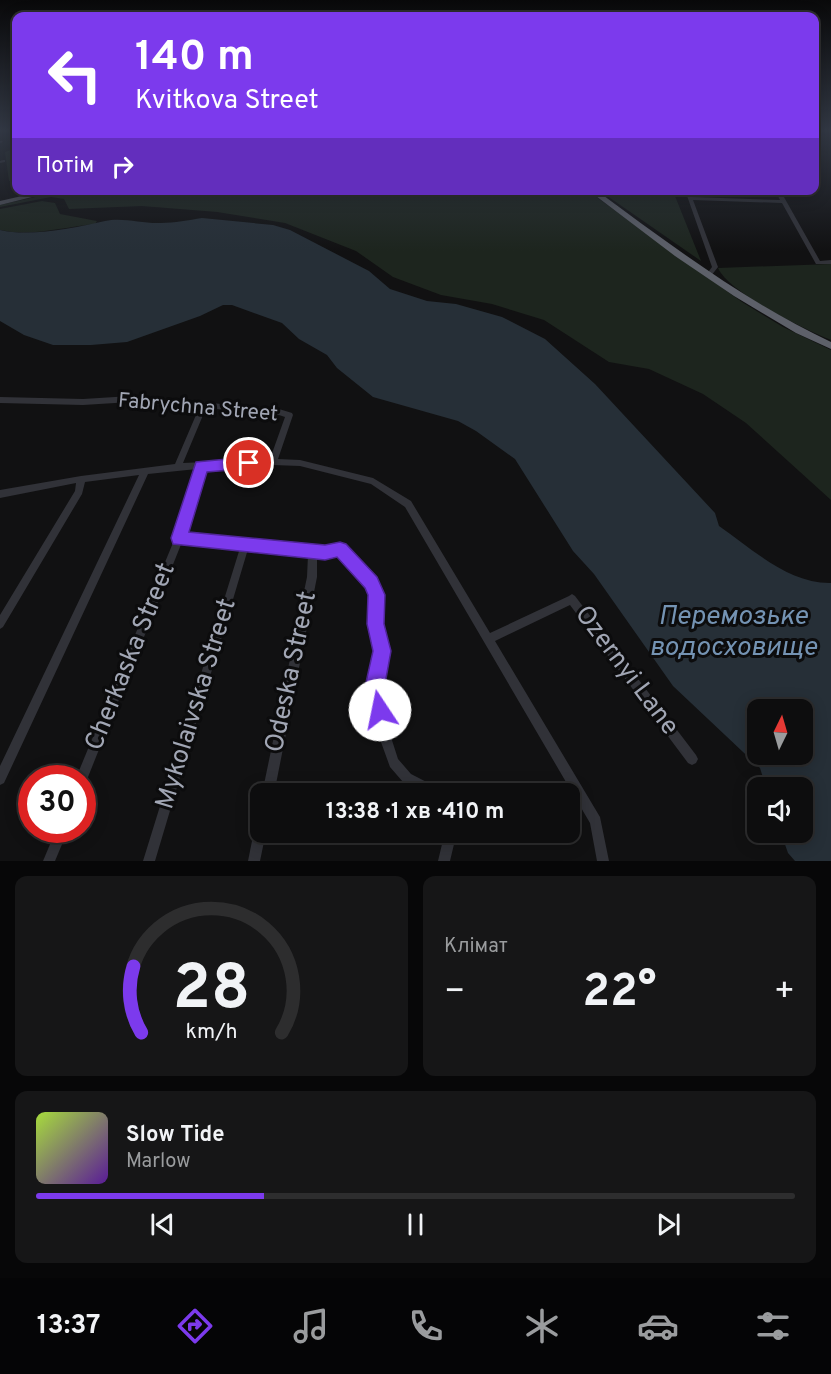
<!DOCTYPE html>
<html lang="uk">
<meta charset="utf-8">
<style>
body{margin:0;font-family:Overpass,sans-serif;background:#161617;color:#f1f3f6;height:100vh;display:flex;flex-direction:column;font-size:22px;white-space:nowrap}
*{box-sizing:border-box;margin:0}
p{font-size:20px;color:#9a9c9e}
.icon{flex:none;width:33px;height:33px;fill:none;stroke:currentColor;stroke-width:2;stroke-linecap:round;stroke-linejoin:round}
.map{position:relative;height:861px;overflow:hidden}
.side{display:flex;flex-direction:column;gap:15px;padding:15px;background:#070708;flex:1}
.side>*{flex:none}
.guide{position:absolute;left:12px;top:12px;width:807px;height:183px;border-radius:12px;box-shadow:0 3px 15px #0003,0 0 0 2px #2d2d2e;background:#7c3aed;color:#fff;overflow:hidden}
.needle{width:39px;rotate:5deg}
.buttons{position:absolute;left:747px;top:699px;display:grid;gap:12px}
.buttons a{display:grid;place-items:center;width:66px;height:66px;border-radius:12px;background:#0d0d0e;box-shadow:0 3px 15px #0003,0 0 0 2px #2d2d2e;font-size:30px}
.speed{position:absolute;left:18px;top:765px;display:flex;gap:12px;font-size:30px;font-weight:700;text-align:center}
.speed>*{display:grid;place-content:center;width:78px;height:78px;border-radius:50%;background:#0d0d0e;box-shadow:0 3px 15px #0003,0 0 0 2px #2d2d2e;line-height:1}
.speed .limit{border:9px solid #d22;background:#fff;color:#111}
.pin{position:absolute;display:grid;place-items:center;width:51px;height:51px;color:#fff;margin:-26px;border:3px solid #fff;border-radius:50%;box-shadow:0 2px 6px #0007}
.me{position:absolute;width:66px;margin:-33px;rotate:349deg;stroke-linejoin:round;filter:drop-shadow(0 0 4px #0008)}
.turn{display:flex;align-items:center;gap:21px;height:126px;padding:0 24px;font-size:27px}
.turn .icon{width:78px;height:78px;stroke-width:2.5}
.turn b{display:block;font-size:42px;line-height:51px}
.then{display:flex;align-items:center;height:57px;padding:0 24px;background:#0003;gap:12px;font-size:22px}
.big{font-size:45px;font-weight:700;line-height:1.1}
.side .tile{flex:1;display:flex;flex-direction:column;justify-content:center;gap:9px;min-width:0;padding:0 21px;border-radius:12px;background:#161617}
.side .dial{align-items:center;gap:0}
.dial svg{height:156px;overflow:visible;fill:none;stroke:#2d2d2e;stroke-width:7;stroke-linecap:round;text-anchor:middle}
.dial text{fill:#f1f3f6;stroke:none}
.song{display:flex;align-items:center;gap:18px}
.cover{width:72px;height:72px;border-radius:9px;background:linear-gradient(135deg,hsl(80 70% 55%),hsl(270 70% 35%))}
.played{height:6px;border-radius:3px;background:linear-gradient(90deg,#7c3aed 30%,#2d2d2e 30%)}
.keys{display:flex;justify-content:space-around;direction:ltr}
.heat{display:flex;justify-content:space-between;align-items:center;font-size:33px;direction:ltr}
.side .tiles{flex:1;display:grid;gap:15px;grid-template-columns:1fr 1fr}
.tile:last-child{grid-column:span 2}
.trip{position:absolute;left:250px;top:783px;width:330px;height:60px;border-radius:12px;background:#0d0d0e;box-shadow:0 3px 15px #0003,0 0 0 2px #2d2d2e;font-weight:700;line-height:60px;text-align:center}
.dock{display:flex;height:96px;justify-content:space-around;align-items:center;background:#050506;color:#9a9c9e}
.dock .icon{width:42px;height:42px}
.dock .active{color:#7c3aed}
.dock b{font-size:27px;color:#f1f3f6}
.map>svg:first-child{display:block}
</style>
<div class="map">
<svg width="831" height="861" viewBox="0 0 831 861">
<rect width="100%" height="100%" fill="#111112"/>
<g fill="#1d251e">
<path d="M11 130H16V180L9 181 5 152 14 149Z"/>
<path d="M66 190 588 191 742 302 783 327 831 350V500L746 423 703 394 649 369 609 362 544 320 492 304 441 295 393 277 356 251 285 223 217 212 142 206 69 209 64 199 51 197 0 207V205Z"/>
<path d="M600 191H673L701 261Z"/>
<path d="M42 201 55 203 60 214 97 221 95 224C63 227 32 237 0 230V209Z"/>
<path d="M831 264V340C804 329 729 293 718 268Z"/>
</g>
<path fill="#262f37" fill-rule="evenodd" d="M202 218 273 225 290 230 369 271 390 289 427 301 456 304 502 317 545 339 595 384 715 513 719 526C752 549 789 584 831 583V861H795L788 853 781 833 802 832V788L766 787 760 768 673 686 594 574 573 551 515 459 476 431 458 421 373 397 337 368 327 355 299 339 282 323 232 305H223L200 316 127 342 91 345H53L24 335 0 321V230C31 237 74 228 105 221 123 217 143 224 161 223 174 223 189 220 202 218ZM758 710H802V754H758Z"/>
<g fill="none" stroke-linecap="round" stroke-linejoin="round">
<g fill="#313238" fill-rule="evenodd">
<path d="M0 141H2L3 142 0 143Z"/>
<path d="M3 160H5V162L0 163V161Z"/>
<path d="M685 190H689L692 197 780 200 775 190H780L820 261 831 260V264H816L782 203 693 200 718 267 711 276H707L706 275 712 267Z"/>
<path d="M131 396 279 409 292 413 293 415 278 459 300 460 373 478 411 501 490 633 569 596 572 594 575 596 696 755 698 759 696 763 692 765 688 763 570 605 495 641 600 817 609 861H597L590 823 405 507 371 484 300 466 273 465 205 469 184 535 325 549 341 545 344 546 374 580 381 595 380 624 387 651 378 696 385 710 389 731 398 759 411 774 442 790 444 794H425L403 782 390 767 377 731 375 711 368 696 377 651 370 624 371 595 368 586 339 554 325 557 317 556V577L274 794H262L307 577 308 555 248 549 155 861H143L240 548 182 542 86 782 82 784V778H76L175 538 197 469 148 474 4 783 0 785V766L139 475 85 482 82 494 3 627 0 629V615L75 491 76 483 0 498V490L81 476 175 464 199 408 131 402 83 405 0 403V397L83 399ZM206 408 279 415 285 417 270 459 183 463Z"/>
<path d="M261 820V832H266L260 861H248L255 826 257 822Z"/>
<path d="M56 830H68L55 861H43Z"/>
<path d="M442 832H454L455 840 450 861H438L443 840Z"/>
</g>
<path fill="#4d4f57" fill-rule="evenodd" d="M48 190H60L0 205V201Z"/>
<path fill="#5d6069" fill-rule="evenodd" d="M588 190H596C672 246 746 302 831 342V349L796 333 734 296 675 256Z"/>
</g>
<linearGradient id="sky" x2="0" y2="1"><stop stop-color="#09090a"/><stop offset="0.52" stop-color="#323844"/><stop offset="1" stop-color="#323844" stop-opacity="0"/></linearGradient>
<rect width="831" height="251" fill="url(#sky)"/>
<path fill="#7c3aed" stroke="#51269a" stroke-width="1.5" d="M249 457 254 459 256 463 254 468 207 472 189 532 325 545 340 542 346 544 377 577 385 595 384 624 391 651 383 695 390 710 387 717 380 720 373 717 363 696 373 651 367 624 368 595 365 588 337 557 325 560 173 544 171 538 196 462Z"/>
<g text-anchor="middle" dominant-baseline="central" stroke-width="6" stroke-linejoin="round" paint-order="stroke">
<g font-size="21" fill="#a1a6b4" stroke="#0c0c0d">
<text transform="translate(198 408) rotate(5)">Fabrychna Street</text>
</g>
<g font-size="26" fill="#a1a6b4" stroke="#0c0c0d">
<text transform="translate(131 657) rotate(-68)">Cherkaska Street</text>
<text transform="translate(626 671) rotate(53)">Ozernyi Lane</text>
<text transform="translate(292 672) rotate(-78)">Odeska Street</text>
<text transform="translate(197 704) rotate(-73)">Mykolaivska Street</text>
</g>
<g font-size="27" font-style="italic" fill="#7493b3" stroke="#0c0c0d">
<text x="733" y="617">Перемозьке<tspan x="733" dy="31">водосховище</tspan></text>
</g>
</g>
</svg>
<div class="buttons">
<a><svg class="needle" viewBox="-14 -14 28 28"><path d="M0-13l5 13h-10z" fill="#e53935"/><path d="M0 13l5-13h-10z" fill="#9a9c9e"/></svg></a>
<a><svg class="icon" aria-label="sound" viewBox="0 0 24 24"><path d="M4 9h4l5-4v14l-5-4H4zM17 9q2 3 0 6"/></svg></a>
</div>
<div class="speed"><div class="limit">30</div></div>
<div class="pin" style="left:249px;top:463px;background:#d93025"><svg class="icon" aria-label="arrive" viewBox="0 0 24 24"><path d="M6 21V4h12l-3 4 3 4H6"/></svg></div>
<svg class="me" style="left:380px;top:710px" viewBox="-20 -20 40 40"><circle r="19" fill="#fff"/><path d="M0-13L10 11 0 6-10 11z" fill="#7c3aed"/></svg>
<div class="trip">13:38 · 1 хв · 410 m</div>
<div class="guide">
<div class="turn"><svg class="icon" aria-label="left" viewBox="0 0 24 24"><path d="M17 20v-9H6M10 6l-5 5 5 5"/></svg><div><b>140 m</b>Kvitkova Street</div></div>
<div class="then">Потім<svg class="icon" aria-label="right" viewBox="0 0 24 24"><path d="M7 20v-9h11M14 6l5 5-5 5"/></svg></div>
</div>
</div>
<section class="side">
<div class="tiles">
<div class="tile dial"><svg viewBox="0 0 100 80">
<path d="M14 69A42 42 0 1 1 86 69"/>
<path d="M14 69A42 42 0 0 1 10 35" stroke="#7c3aed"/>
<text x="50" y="56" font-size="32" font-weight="700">28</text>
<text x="50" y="72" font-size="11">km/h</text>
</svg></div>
<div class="tile"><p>Клімат</p>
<div class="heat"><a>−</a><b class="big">22°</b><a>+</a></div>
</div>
<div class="tile">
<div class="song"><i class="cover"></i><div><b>Slow Tide</b><p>Marlow</p></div></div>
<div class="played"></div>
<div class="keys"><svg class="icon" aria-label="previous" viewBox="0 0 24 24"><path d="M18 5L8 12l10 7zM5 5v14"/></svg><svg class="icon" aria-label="pause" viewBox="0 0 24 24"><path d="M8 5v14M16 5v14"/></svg><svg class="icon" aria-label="next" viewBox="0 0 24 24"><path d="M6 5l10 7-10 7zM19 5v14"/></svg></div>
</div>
</div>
</section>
<nav class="dock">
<b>13:37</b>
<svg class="icon active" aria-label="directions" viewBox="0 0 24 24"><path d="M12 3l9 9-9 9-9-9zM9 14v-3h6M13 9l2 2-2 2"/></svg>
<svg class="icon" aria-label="music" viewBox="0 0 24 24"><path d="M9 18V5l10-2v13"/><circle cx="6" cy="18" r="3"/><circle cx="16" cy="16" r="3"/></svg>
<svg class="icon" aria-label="phone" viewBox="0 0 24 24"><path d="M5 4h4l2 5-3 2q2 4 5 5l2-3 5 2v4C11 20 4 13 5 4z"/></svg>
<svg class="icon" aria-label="climate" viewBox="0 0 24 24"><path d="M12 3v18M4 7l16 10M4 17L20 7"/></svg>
<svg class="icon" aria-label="car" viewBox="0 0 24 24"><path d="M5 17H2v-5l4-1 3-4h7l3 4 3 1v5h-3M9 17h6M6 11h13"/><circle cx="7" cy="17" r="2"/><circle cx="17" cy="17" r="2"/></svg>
<svg class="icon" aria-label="filters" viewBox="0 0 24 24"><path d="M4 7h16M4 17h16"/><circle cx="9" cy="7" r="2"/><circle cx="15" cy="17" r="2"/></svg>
</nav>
